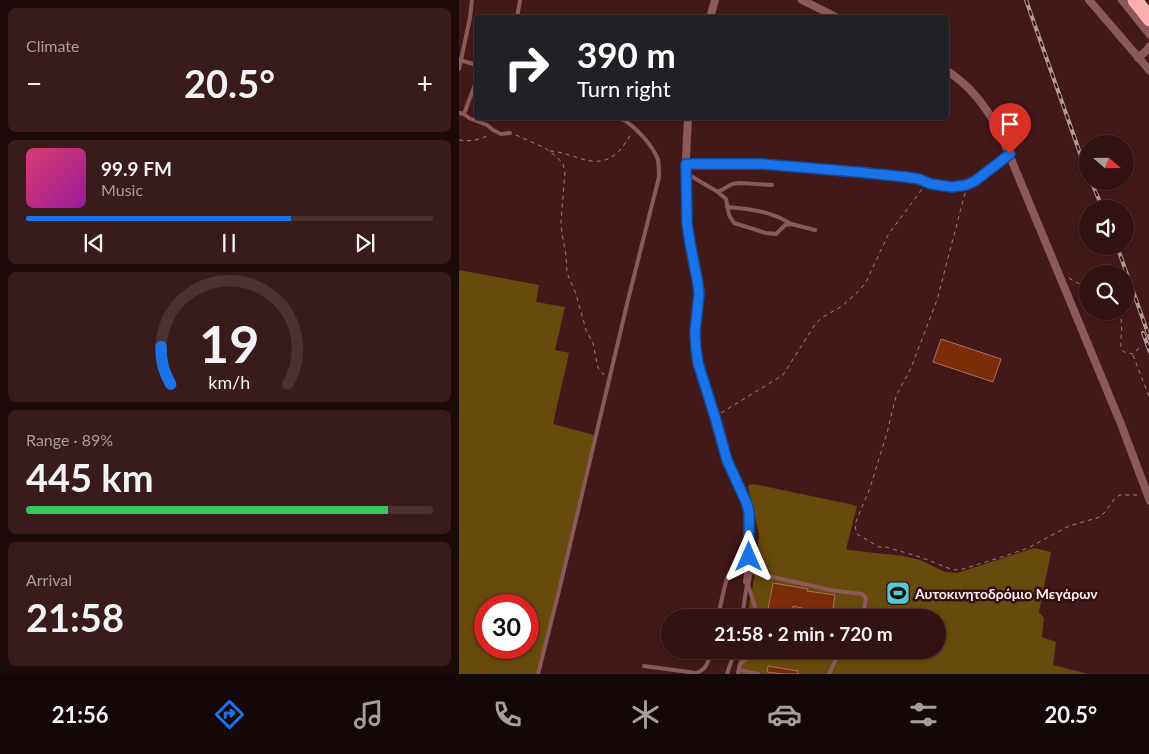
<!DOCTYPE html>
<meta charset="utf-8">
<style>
body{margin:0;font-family:Lato,sans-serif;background:#3a1b1c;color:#f1f3f6;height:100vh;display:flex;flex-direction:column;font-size:19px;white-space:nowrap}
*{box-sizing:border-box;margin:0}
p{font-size:16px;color:#a89ea0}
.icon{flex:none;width:28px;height:28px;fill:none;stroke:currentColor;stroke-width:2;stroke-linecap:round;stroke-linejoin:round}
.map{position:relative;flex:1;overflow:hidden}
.side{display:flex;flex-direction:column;gap:8px;padding:8px;background:#1c0a0a;width:459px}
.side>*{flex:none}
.banner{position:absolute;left:15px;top:15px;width:475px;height:105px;border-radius:5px;box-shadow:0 1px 4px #0004,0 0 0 1px #4d3233;background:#202124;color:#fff;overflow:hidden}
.needle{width:32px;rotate:110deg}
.tools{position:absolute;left:620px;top:135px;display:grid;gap:10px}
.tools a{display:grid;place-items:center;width:55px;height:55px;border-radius:50%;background:#321213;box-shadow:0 1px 4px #0004,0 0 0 1px #4d3233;font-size:25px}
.speed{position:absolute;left:15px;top:594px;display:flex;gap:10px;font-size:25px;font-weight:700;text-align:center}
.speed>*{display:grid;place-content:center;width:65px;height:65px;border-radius:50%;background:#321213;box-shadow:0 1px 4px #0004,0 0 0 1px #4d3233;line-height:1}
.speed .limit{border:8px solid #d22;background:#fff;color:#111}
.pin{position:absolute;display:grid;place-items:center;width:42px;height:42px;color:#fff;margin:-51px -21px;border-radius:50% 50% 50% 0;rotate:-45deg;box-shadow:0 0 5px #0007}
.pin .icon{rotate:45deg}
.me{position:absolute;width:55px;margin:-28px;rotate:0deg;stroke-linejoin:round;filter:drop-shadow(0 0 4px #0008)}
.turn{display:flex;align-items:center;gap:18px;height:105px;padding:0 20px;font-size:22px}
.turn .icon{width:65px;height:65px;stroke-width:2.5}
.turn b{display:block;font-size:35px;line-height:42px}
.big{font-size:38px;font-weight:700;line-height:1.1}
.side .widget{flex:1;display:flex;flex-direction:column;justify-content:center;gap:8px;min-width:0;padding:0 18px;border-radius:8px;background:#3a1b1c}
.side .dial{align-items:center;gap:0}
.dial svg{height:130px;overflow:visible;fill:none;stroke:#4d3233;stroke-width:7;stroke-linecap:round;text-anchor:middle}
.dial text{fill:#f1f3f6;stroke:none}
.song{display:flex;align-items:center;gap:15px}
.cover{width:60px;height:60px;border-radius:8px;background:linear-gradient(135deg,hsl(340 70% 55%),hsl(300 70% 35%))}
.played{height:5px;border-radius:2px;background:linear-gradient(90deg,#1a73e8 65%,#4d3233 65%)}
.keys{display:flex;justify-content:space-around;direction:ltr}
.heat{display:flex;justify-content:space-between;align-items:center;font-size:28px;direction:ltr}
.charge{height:8px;border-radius:4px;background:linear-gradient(90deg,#34c759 89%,#4d3233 0)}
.trip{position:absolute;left:202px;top:609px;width:285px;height:50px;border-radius:25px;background:#321213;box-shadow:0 1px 4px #0004,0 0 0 1px #4d3233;font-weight:700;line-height:50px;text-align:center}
.menu{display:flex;height:80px;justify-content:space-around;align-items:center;background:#140708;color:#a89ea0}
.menu .icon{width:35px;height:35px}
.menu .active{color:#1a73e8}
.menu b{font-size:22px;color:#f1f3f6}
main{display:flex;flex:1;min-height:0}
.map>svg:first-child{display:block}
</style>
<main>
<section class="side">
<div class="widget"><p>Climate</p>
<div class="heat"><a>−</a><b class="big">20.5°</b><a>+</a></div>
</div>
<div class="widget">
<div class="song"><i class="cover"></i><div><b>99.9 FM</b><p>Music</p></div></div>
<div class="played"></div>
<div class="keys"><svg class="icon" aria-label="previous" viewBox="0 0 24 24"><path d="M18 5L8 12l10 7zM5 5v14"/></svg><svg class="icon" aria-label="pause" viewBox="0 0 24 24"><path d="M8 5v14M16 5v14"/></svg><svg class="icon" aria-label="next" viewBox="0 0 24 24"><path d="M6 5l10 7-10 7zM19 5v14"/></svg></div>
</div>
<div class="widget dial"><svg viewBox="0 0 100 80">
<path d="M14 69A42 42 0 1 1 86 69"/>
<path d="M14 69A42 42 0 0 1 8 46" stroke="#1a73e8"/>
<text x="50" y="56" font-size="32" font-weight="700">19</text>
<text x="50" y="72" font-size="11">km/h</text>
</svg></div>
<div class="widget"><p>Range · 89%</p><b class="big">445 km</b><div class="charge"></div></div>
<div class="widget"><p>Arrival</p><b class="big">21:58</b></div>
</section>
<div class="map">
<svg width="691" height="674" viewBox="0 0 691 674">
<rect width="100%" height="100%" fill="#421819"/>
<g fill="#674a0c" fill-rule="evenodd">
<path d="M0 270 80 285 77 302 106 307 96 350 110 353 94 424 135 435 98 593 78 674H0ZM26 605H69V648H26Z"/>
<path d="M294 484 395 505 398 507 397 510 387 549 390 550 444 556 461 560 486 572 498 573 575 548 592 552 580 612 585 618 583 637 597 642 594 665 629 674H277L282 650H479V618L288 617 297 569 300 534 289 487 290 485Z"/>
</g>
<g fill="#7c2c07" stroke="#a37463">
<path d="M482 339 542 359 534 382 474 362Z"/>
<path d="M314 583 349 589 348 591 376 595 373 615 346 611 347 609 334 606 333 613 309 609Z"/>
<path d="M309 666 339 671V674H325L308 672Z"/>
</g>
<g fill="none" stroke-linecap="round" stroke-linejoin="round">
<g stroke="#9c8081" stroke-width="1" stroke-dasharray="4 4" stroke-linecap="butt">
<path d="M57 135 86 148 98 157 104 164 106 172 102 221 103 234 107 255 108 273 117 294 127 330 134 343 139 368 145 375"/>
<path d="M0 140C11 142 20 140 30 135"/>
<path d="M91 151C115 152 137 173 159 152 165 147 168 139 173 133"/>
<path d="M506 193 478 300 452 368 437 396 428 433 411 488 396 524 397 531 398 534 420 547H427L461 557 489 568 496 570 504 569 546 556 569 548 610 526 641 517 646 512 656 498 661 495H681"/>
<path d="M610 278 629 289"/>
<path d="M660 311C665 324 661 337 662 349L665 352 674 354 683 345"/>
<path d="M674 355 691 399"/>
<path d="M262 413 324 375 357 323 364 317 383 306 400 291 407 282 429 235 463 189"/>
</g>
<g stroke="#8c5959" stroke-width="4">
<path d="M58 18 61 0"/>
<path d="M0 60 18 65"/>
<path d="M0 69 11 18 13 0"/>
<path d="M0 113 5 114 18 79"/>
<path d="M5 114 10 118 28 125 34 130 42 134 51 133"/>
<path d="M227 173 259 192 267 199 270 215 275 223 307 233 317 234 326 225 332 224 356 230"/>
<path d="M259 192 273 184 281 183 313 185"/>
<path d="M268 207C291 209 312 211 332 224"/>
<path d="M288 581 298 614 297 618"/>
<path d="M298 614 330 618"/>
<path d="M259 618C261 608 266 579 271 572 273 569 276 570 279 569L371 590 403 594 407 598 404 615"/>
<path d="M283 618 288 583"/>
<path d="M185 666 237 673C248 670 250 660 252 650"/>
<path d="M280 670 299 674"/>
<path d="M79 674 100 591 169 300 200 177C200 171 200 166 199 160 194 145 175 125 161 118"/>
<path d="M268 674 276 650"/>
<path d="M279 674 281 664 288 658 291 650"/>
<path d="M370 674 376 661 378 650"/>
</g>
<g stroke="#8c5959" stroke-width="8">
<path d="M343 0 379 18"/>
<path d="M630 0 691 71"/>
<path d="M663 0 691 35"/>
<path d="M251 18 256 0"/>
<path d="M679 58 688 50 691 46"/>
<path d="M488 71C512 86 526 106 540 130L662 424 691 501"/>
<path d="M229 118C227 152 225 189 228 224 230 246 238 268 240 291 241 316 233 336 239 363 243 381 251 399 256 417 261 431 263 446 268 461 273 474 281 485 286 498 293 520 292 559 288 581"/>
<path d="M227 164 302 165 398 172 447 177 460 179 472 184 493 187 507 185 516 181 524 176 551 154"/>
</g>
<path stroke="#fbaead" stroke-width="15" d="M676 0 691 19"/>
<g stroke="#b29a9a" stroke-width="4">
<g id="rail">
<path d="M567 0 629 176"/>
<path d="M632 181 644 209"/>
<path d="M658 246 691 339"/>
<path d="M684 333 691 352"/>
</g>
</g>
<use href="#rail" stroke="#360e10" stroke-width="2" stroke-dasharray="5.5" stroke-linecap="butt"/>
</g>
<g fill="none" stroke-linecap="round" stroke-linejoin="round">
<g stroke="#114b97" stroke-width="12">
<path id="route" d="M290 557V513L288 504 268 460 256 417 239 363 237 349 236 332 240 294 239 284 231 243 228 223 227 164H302L398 172 447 177 460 179 472 184 493 187 507 185 516 181 551 154"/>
</g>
<use href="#route" stroke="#1a73e8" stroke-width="9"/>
</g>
<defs>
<g id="stadium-square" transform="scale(1.25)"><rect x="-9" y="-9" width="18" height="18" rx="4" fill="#51ccd3" stroke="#360e10"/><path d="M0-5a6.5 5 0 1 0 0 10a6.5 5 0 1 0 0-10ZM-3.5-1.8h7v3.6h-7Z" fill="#111"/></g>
</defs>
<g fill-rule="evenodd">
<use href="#stadium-square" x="439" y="593"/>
</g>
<g text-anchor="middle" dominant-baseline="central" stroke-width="5" stroke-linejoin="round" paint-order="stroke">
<g font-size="14" font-weight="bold" fill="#fbefef" stroke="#360e10" text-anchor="start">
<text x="456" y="593">Αυτοκινητοδρόμιο Μεγάρων</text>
</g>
</g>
</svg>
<div class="tools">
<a><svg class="needle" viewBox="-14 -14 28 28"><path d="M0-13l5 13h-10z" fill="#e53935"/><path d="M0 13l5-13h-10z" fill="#a89ea0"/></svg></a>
<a><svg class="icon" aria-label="sound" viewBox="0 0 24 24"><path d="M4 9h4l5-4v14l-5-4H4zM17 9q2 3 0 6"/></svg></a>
<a><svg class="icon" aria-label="search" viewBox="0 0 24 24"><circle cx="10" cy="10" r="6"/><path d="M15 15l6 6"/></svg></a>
</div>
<div class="speed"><div class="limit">30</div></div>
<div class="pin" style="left:551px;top:154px;background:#d93025"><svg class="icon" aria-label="arrive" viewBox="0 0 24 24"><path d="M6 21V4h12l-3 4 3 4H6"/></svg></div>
<svg class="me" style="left:290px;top:557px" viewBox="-20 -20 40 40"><path d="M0-17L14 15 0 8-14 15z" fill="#1a73e8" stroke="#fff" stroke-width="4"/></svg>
<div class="trip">21:58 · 2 min · 720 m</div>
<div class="banner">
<div class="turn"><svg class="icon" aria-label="right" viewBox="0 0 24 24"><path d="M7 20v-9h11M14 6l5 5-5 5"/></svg><div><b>390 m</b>Turn right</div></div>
</div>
</div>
</main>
<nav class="menu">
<b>21:56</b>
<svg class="icon active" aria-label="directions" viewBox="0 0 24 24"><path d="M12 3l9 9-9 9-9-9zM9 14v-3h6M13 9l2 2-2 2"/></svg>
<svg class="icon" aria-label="music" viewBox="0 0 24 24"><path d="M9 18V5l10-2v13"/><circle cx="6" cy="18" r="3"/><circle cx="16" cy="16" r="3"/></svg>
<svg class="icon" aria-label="phone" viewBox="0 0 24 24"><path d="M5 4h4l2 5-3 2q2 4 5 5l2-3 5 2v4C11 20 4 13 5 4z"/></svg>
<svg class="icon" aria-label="climate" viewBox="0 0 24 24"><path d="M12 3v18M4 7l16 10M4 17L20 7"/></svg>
<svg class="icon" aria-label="car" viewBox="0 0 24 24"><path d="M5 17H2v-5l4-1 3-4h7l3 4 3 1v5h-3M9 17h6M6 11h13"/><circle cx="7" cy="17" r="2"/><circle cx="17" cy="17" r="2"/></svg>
<svg class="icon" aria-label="filters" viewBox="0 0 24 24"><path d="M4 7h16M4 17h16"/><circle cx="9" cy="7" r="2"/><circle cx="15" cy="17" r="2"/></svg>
<b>20.5°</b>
</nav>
